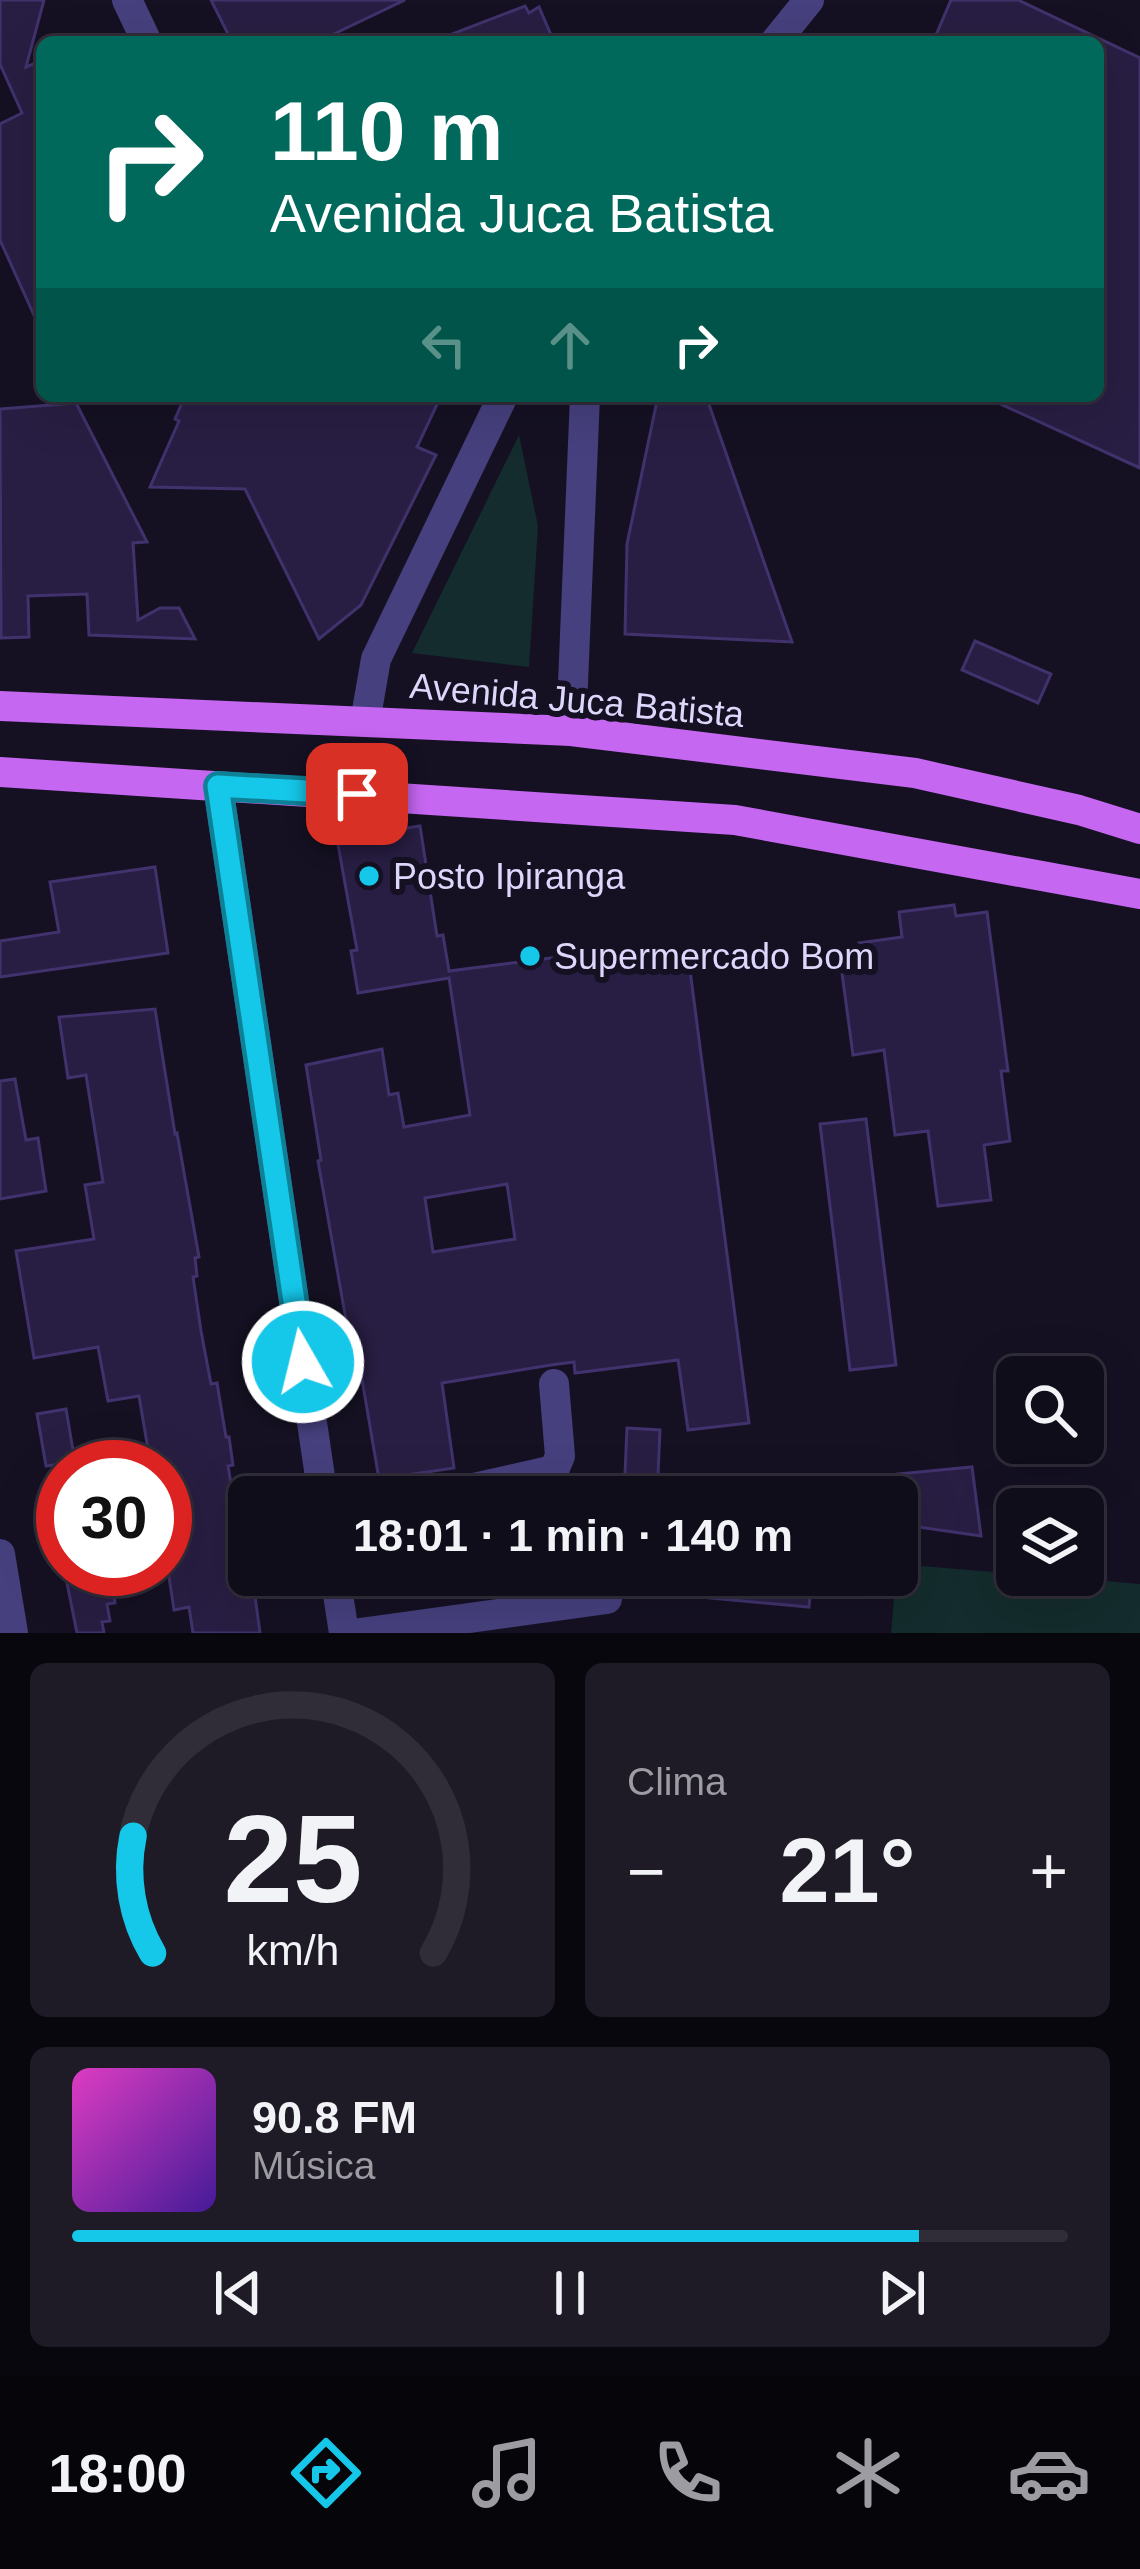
<!DOCTYPE html>
<html lang="pt">
<meta charset="utf-8">
<style>
body{margin:0;font-family:Arial,sans-serif;background:#1e1b27;color:#f1f3f6;height:100vh;display:flex;flex-direction:column;font-size:45px;white-space:nowrap}
*{box-sizing:border-box;margin:0}
p{font-size:39px;color:#9c9ca2}
.icon{flex:none;width:66px;height:66px;fill:none;stroke:currentColor;stroke-width:2;stroke-linecap:round;stroke-linejoin:round}
.map{position:relative;height:1633px;overflow:hidden}
.side{display:flex;flex-direction:column;gap:30px;padding:30px;background:#09070e;flex:1}
.side>*{flex:none}
.top-card{position:absolute;left:36px;top:36px;width:1068px;height:366px;border-radius:18px;box-shadow:0 12px 48px #0002,0 0 0 3px #302d39;background:#00695c;color:#fff;overflow:hidden}
.buttons{position:absolute;left:996px;top:1356px;display:grid;gap:24px}
.buttons a{display:grid;place-items:center;width:108px;height:108px;border-radius:18px;background:#100d1a;box-shadow:0 12px 48px #0002,0 0 0 3px #302d39;font-size:60px}
.speed{position:absolute;left:36px;top:1440px;display:flex;gap:24px;font-size:60px;font-weight:700;text-align:center}
.speed>*{display:grid;place-content:center;width:156px;height:156px;border-radius:50%;background:#100d1a;box-shadow:0 12px 48px #0002,0 0 0 3px #302d39;line-height:1}
.speed .limit{border:18px solid #d22;background:#fff;color:#111}
.pin{position:absolute;display:grid;place-items:center;width:102px;height:102px;color:#fff;margin:-51px;border-radius:24px;box-shadow:0 6px 18px #0006}
.me{position:absolute;width:132px;margin:-66px;rotate:352deg;stroke-linejoin:round;filter:drop-shadow(0 0 9px #0008)}
.turn{display:flex;align-items:center;gap:42px;height:252px;padding:0 36px;font-size:54px}
.turn .icon{width:156px;height:156px;stroke-width:2.5}
.turn b{display:block;font-size:84px;line-height:102px}
.lanes{display:flex;align-items:center;height:114px;padding:0 36px;background:#0003;justify-content:center;gap:60px;direction:ltr}
.lanes .off{opacity:.35}
.big{font-size:90px;font-weight:700;line-height:1.1}
.side .tile{flex:1;display:flex;flex-direction:column;justify-content:center;gap:18px;min-width:0;padding:0 42px;border-radius:18px;background:#1e1b27}
.side .dial{align-items:center;gap:0}
.dial svg{height:312px;overflow:visible;fill:none;stroke:#302d39;stroke-width:7;stroke-linecap:round;text-anchor:middle}
.dial text{fill:#f1f3f6;stroke:none}
.song{display:flex;align-items:center;gap:36px}
.cover{width:144px;height:144px;border-radius:18px;background:linear-gradient(135deg,hsl(310 70% 55%),hsl(260 70% 35%))}
.played{height:12px;border-radius:6px;background:linear-gradient(90deg,#15c7e9 85%,#302d39 85%)}
.keys{display:flex;justify-content:space-around;direction:ltr}
.heat{display:flex;justify-content:space-between;align-items:center;font-size:66px;direction:ltr}
.side .tiles{flex:1;display:grid;gap:30px;grid-template-columns:1fr 1fr}
.tile:last-child{grid-column:span 2}
.trip{position:absolute;left:228px;top:1476px;width:690px;height:120px;border-radius:18px;background:#100d1a;box-shadow:0 12px 48px #0002,0 0 0 3px #302d39;font-weight:700;line-height:120px;text-align:center}
.tabs{display:flex;height:192px;justify-content:space-around;align-items:center;background:#06050a;color:#9c9ca2}
.tabs .icon{width:84px;height:84px}
.tabs .active{color:#15c7e9}
.tabs b{font-size:54px;color:#f1f3f6}
.map>svg:first-child{display:block}
</style>
<div class="map">
<svg width="1140" height="1633" viewBox="0 0 1140 1633">
<rect width="100%" height="100%" fill="#151123"/>
<g fill="#142c2d">
<path d="M519 435 538 526 529 667 412 653Z"/>
<path d="M897 1564 1140 1584V1633H891Z"/>
</g>
<g fill="#281e43" stroke="#41326d" stroke-width="3" fill-rule="evenodd">
<path d="M0 0H44L26 67 42 60V333L0 240V124L22 113 0 64Z"/>
<path d="M211 0H405L317 42H232Z"/>
<path d="M951 0H1018L1140 58V468L983 396H1098V42H933Z"/>
<path d="M525 6 529 13 539 7 554 42H439V39Z"/>
<path d="M185 396H441L417 447 436 455 361 605 319 639 245 489 150 487 179 421 175 419Z"/>
<path d="M658 396H706L792 642 625 634 627 544Z"/>
<path d="M76 403 147 542 133 543 138 620 160 608H179L195 639 89 635 87 594 28 596 29 637 1 638 0 409Z"/>
<path d="M975 641 1051 674 1038 703 962 670Z"/>
<path d="M420 826 437 936 443 935 449 971 575 955 576 959 687 947 749 1423 688 1430 678 1360 575 1373 574 1362 551 1365 442 1383 454 1468 379 1479 359 1362 356 1352 347 1354 342 1320H346L318 1161 321 1160 306 1065 382 1049 389 1095 398 1093 404 1127 470 1115 449 978 358 993 351 951 357 950 337 839ZM507 1184 515 1239 433 1252 425 1198Z"/>
<path d="M155 867 168 953 0 977V941L59 932 50 882Z"/>
<path d="M954 905 956 916 987 912 1008 1071H1001L1010 1141 984 1145 991 1200 938 1206 928 1131 895 1135 884 1050 853 1055 839 951 861 949 859 943 902 937 899 912Z"/>
<path d="M155 1009 175 1134 177 1133 199 1257 195 1258 197 1276 193 1277 201 1331 211 1384 217 1383 226 1437H229L233 1465 228 1466 246 1572 249 1571 255 1596 260 1633H193L189 1607 174 1610 165 1550V1467H151L139 1396 108 1401 98 1347 34 1358 16 1251 94 1239 85 1185 103 1182 86 1075 68 1078 59 1017Z"/>
<path d="M15 1079 26 1140 38 1138 46 1191 0 1199V1081Z"/>
<path d="M866 1119 896 1365 850 1370 820 1124Z"/>
<path d="M66 1409 75 1462 46 1466 37 1414Z"/>
<path d="M627 1428 660 1430 657 1497H624Z"/>
<path d="M972 1467 981 1536 897 1524V1474Z"/>
<path d="M91 1569H110L115 1603 107 1604 110 1621 102 1622 104 1633H77L65 1573Z"/>
<path d="M689 1575H812L809 1607 688 1596Z"/>
</g>
<g fill="none" stroke-linecap="round" stroke-linejoin="round">
<g stroke="#46407e" stroke-width="30">
<path d="M127 0 147 42"/>
<path d="M775 42 809 0"/>
<path d="M365 722 376 659 503 396"/>
<path d="M571 731 585 396"/>
<path d="M218 786 323 1497"/>
<path d="M434 1497 554 1470 560 1456 554 1384"/>
<path d="M0 1554 13 1633"/>
<path d="M335 1575 344 1633"/>
<path d="M360 1633 607 1599"/>
</g>
<g stroke="#c667f2" stroke-width="30">
<path d="M0 706 571 731 915 773 1079 810 1140 829"/>
<path d="M0 772 735 820 1140 894"/>
</g>
</g>
<g fill="none" stroke-linecap="round" stroke-linejoin="round">
<g stroke="#0e8197" stroke-width="30">
<path id="route" d="M303 1362 218 786 357 794"/>
</g>
<use href="#route" stroke="#15c7e9" stroke-width="21"/>
</g>
<g fill="#15c7e9" stroke="#151123" stroke-width="4.5">
<circle cx="369" cy="876" r="12"/>
<circle cx="530" cy="956" r="12"/>
</g>
<g text-anchor="middle" dominant-baseline="central" stroke-width="12" stroke-linejoin="round" paint-order="stroke">
<g font-size="36" fill="#ddd7fb" stroke="#151123">
<text transform="translate(577 700) rotate(5)">Avenida Juca Batista</text>
</g>
<g font-size="36" fill="#ddd7fb" stroke="#151123" text-anchor="start">
<text x="393" y="876">Posto Ipiranga</text>
<text x="554" y="956">Supermercado Bom</text>
</g>
</g>
</svg>
<div class="buttons">
<a><svg class="icon" aria-label="search" viewBox="0 0 24 24"><circle cx="10" cy="10" r="6"/><path d="M15 15l6 6"/></svg></a>
<a><svg class="icon" aria-label="layers" viewBox="0 0 24 24"><path d="M12 4l9 5-9 5-9-5zM3 14l9 5 9-5"/></svg></a>
</div>
<div class="speed"><div class="limit">30</div></div>
<div class="pin" style="left:357px;top:794px;background:#d93025"><svg class="icon" aria-label="arrive" viewBox="0 0 24 24"><path d="M6 21V4h12l-3 4 3 4H6"/></svg></div>
<svg class="me" style="left:303px;top:1362px" viewBox="-20 -20 40 40"><circle r="17" fill="#15c7e9" stroke="#fff" stroke-width="3"/><path d="M0-11L8 9 0 5-8 9z" fill="#fff"/></svg>
<div class="trip">18:01 · 1 min · 140 m</div>
<div class="top-card">
<div class="turn"><svg class="icon" aria-label="right" viewBox="0 0 24 24"><path d="M7 20v-9h11M14 6l5 5-5 5"/></svg><div><b>110 m</b>Avenida Juca Batista</div></div>
<div class="lanes"><svg class="icon off" aria-label="left" viewBox="0 0 24 24"><path d="M17 20v-9H6M10 6l-5 5 5 5"/></svg><svg class="icon off" aria-label="ahead" viewBox="0 0 24 24"><path d="M12 20V5M6 11l6-6 6 6"/></svg><svg class="icon" aria-label="right" viewBox="0 0 24 24"><path d="M7 20v-9h11M14 6l5 5-5 5"/></svg></div>
</div>
</div>
<section class="side">
<div class="tiles">
<div class="tile dial"><svg viewBox="0 0 100 80">
<path d="M14 69A42 42 0 1 1 86 69"/>
<path d="M14 69A42 42 0 0 1 9 39" stroke="#15c7e9"/>
<text x="50" y="56" font-size="32" font-weight="700">25</text>
<text x="50" y="72" font-size="11">km/h</text>
</svg></div>
<div class="tile"><p>Clima</p>
<div class="heat"><a>−</a><b class="big">21°</b><a>+</a></div>
</div>
<div class="tile">
<div class="song"><i class="cover"></i><div><b>90.8 FM</b><p>Música</p></div></div>
<div class="played"></div>
<div class="keys"><svg class="icon" aria-label="previous" viewBox="0 0 24 24"><path d="M18 5L8 12l10 7zM5 5v14"/></svg><svg class="icon" aria-label="pause" viewBox="0 0 24 24"><path d="M8 5v14M16 5v14"/></svg><svg class="icon" aria-label="next" viewBox="0 0 24 24"><path d="M6 5l10 7-10 7zM19 5v14"/></svg></div>
</div>
</div>
</section>
<nav class="tabs">
<b>18:00</b>
<svg class="icon active" aria-label="directions" viewBox="0 0 24 24"><path d="M12 3l9 9-9 9-9-9zM9 14v-3h6M13 9l2 2-2 2"/></svg>
<svg class="icon" aria-label="music" viewBox="0 0 24 24"><path d="M9 18V5l10-2v13"/><circle cx="6" cy="18" r="3"/><circle cx="16" cy="16" r="3"/></svg>
<svg class="icon" aria-label="phone" viewBox="0 0 24 24"><path d="M5 4h4l2 5-3 2q2 4 5 5l2-3 5 2v4C11 20 4 13 5 4z"/></svg>
<svg class="icon" aria-label="climate" viewBox="0 0 24 24"><path d="M12 3v18M4 7l16 10M4 17L20 7"/></svg>
<svg class="icon" aria-label="car" viewBox="0 0 24 24"><path d="M5 17H2v-5l4-1 3-4h7l3 4 3 1v5h-3M9 17h6M6 11h13"/><circle cx="7" cy="17" r="2"/><circle cx="17" cy="17" r="2"/></svg>
</nav>
